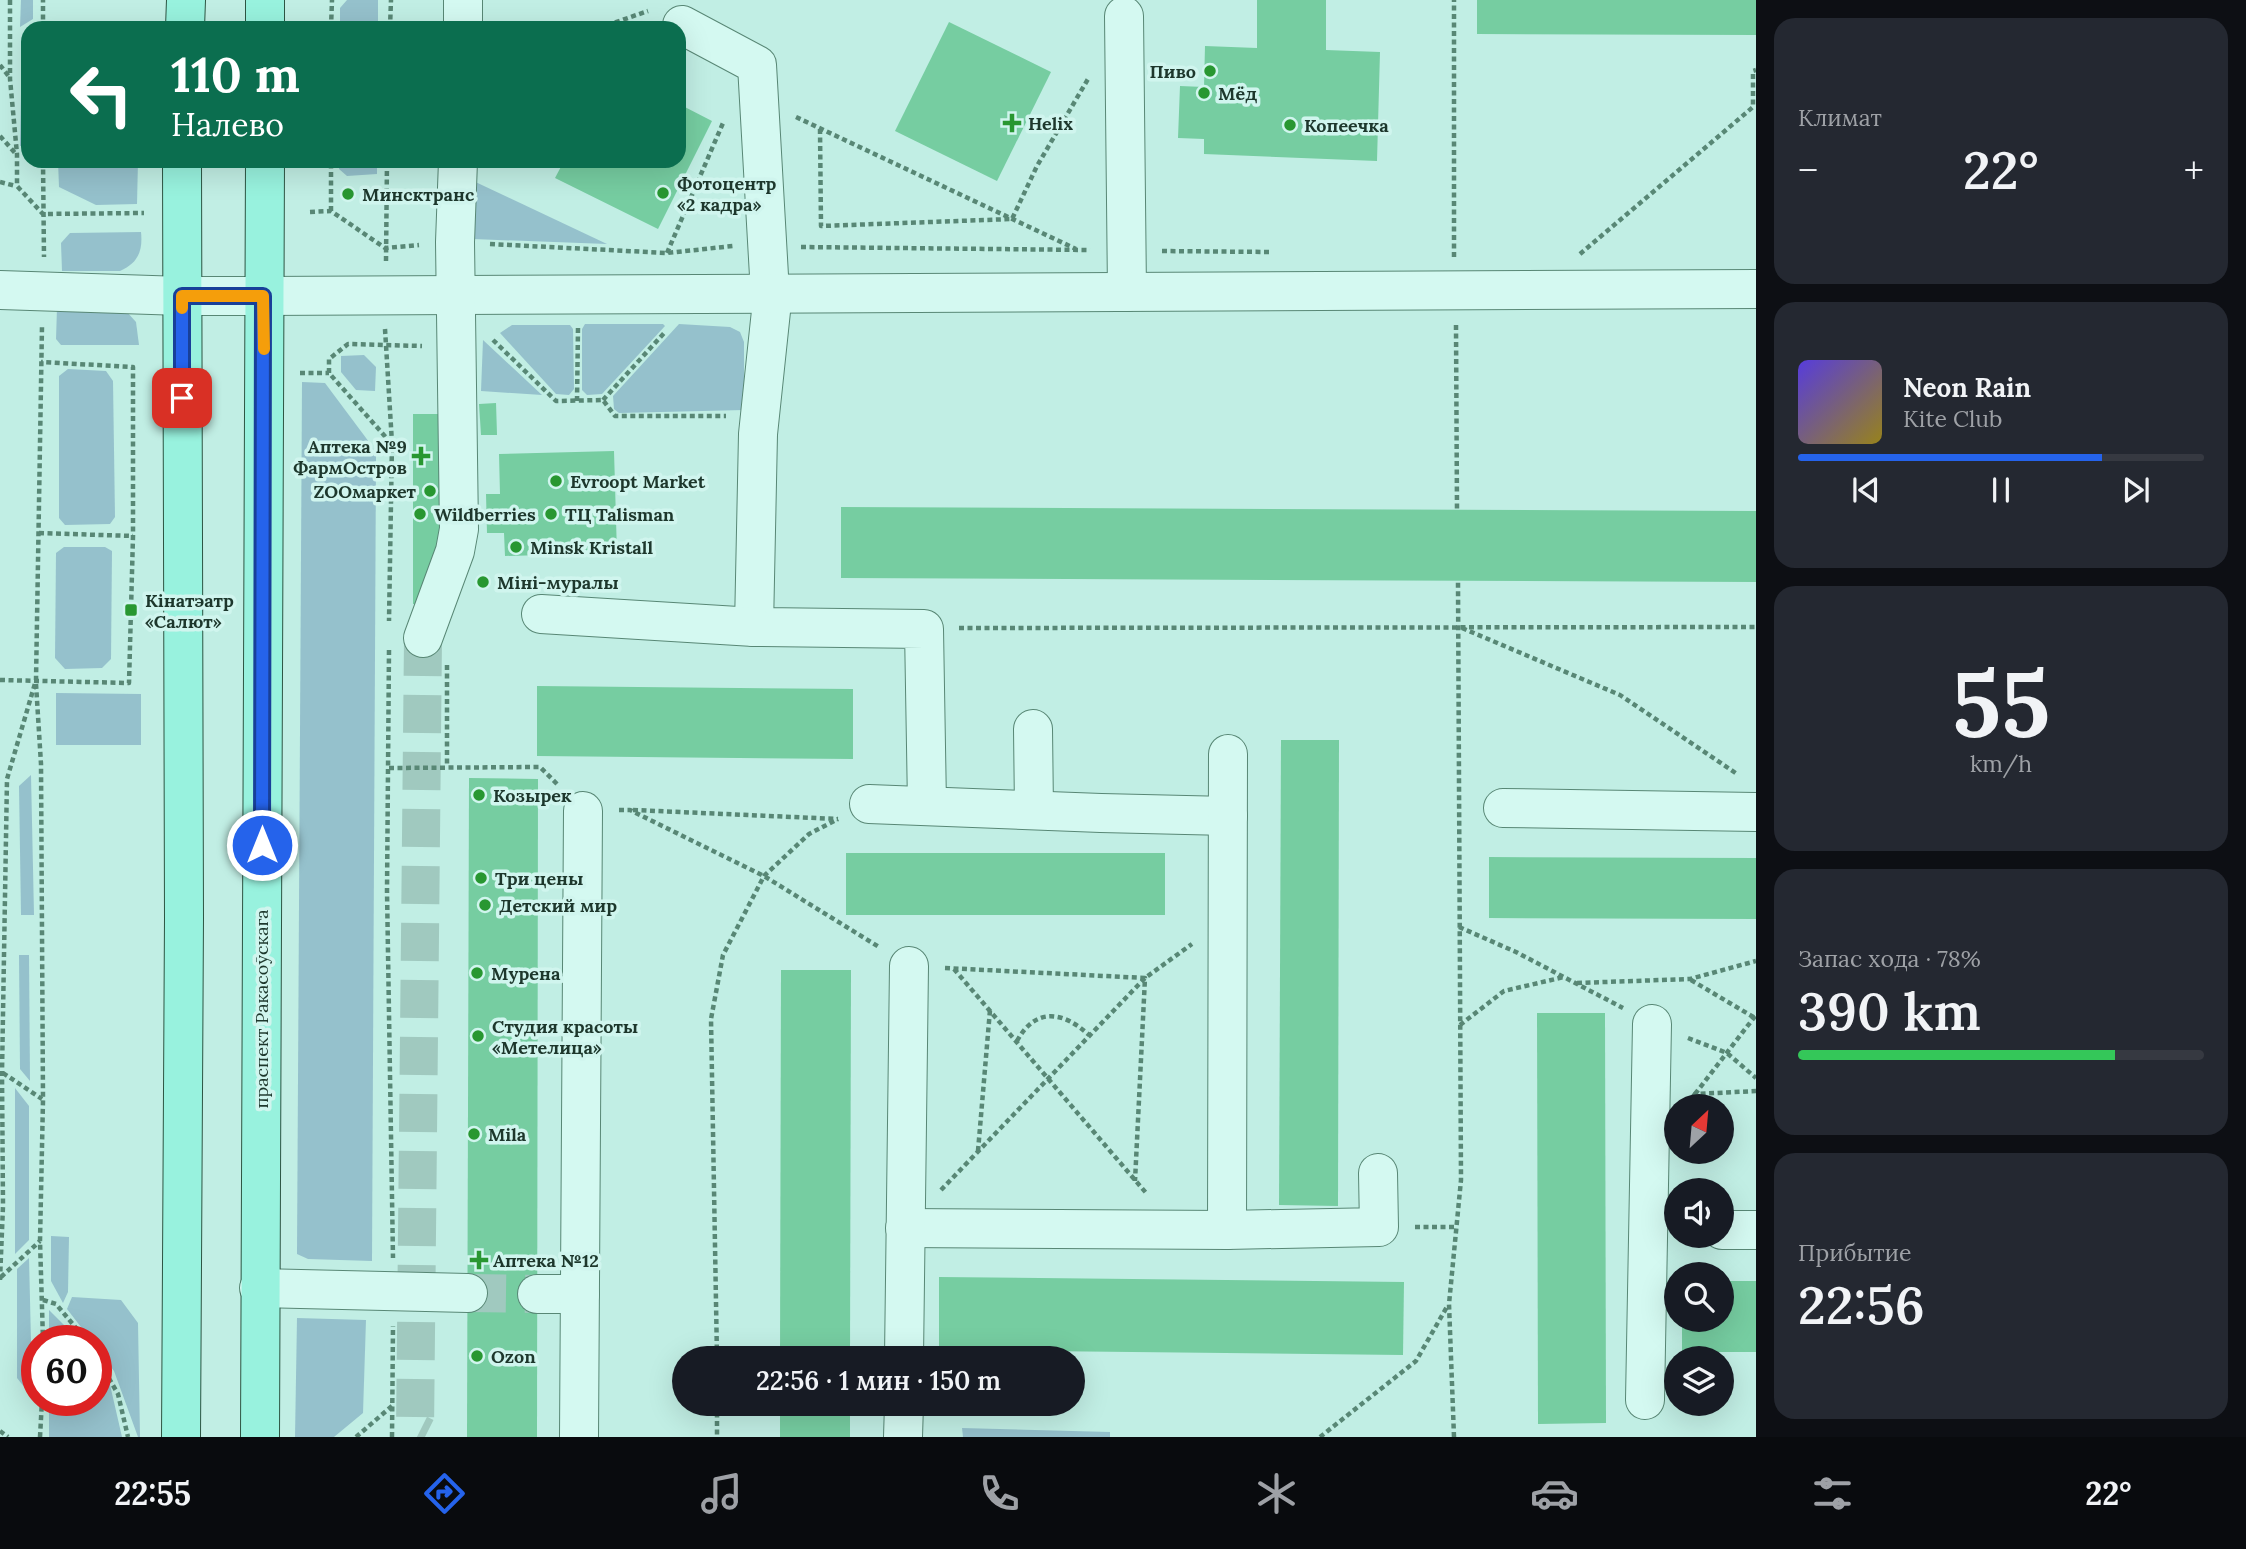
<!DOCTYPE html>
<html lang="ru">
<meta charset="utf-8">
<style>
body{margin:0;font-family:Lora,serif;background:#242831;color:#f1f3f6;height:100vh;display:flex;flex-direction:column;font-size:26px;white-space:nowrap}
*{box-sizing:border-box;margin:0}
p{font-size:23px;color:#9ea1a6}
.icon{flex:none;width:38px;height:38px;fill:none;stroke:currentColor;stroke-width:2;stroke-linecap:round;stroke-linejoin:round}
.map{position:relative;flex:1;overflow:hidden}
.drawer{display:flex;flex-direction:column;gap:18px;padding:18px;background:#0d0f14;width:490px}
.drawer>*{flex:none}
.guide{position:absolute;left:21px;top:21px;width:665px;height:147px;border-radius:21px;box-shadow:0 7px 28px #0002;background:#0b6e4f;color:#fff;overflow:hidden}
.needle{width:46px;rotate:26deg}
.tools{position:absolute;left:1664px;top:1094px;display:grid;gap:14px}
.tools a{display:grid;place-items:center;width:70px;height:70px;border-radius:50%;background:#171b24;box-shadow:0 7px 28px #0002;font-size:35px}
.speed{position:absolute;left:21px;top:1325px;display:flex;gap:14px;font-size:35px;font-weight:700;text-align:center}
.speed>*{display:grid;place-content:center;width:91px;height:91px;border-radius:50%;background:#171b24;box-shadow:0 7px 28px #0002;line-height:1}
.speed .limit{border:10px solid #d22;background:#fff;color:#111}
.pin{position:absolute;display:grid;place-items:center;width:60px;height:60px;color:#fff;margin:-30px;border-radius:14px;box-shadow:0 4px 10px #0006}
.me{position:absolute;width:77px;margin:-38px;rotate:0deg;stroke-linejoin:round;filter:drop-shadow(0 0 5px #0008)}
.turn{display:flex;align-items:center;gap:24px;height:147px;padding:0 35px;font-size:32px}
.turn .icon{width:91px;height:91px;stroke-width:2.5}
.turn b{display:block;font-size:49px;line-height:60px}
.big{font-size:52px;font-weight:600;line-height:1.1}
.drawer .widget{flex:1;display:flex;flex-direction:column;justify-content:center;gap:10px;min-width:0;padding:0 24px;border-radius:21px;background:#242831}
.drawer .dial{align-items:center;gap:0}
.dial b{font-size:91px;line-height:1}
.song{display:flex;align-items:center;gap:21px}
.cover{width:84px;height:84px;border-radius:10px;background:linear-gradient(135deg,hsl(250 70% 55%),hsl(50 70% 35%))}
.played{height:7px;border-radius:4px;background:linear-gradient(90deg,#2563eb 75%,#363941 75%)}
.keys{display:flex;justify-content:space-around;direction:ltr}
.heat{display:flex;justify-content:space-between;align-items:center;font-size:38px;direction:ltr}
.charge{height:10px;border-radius:5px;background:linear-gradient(90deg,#34c759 78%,#363941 0)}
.trip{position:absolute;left:672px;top:1346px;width:413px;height:70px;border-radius:35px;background:#171b24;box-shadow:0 7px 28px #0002;font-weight:600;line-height:70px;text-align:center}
.dock{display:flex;height:112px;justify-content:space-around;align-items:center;background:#090b0e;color:#9ea1a6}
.dock .icon{width:49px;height:49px}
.dock .current{color:#2563eb}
.dock b{font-size:32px;color:#f1f3f6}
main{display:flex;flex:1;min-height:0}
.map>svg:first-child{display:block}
</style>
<main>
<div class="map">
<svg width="1756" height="1437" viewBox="0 0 1756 1437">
<rect width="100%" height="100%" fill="#c1eee4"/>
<g fill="#95c1cc">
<path d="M21 0H33V19L20 27Z"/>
<path d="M347 0H378V28H340V8Z"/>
<path d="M28 39V145L20 146 22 42Z"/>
<path d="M58 161H138L137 204 96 205 59 187Z"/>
<path d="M339 161H377V174L347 176 339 169Z"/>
<path d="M467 178 607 244 473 239Z"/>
<path d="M141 232C143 251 138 263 120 271H62L61 243 70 233Z"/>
<path d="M57 307 126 311 136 322 139 345H61L56 339Z"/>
<path d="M585 324H663L665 326 602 394 587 395 582 390V329Z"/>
<path d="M679 324 730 327 740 332 744 342V410L619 413 614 409 613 396Z"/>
<path d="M512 325H570L573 329 574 389 569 395 556 394 500 333Z"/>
<path d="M483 340 542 395 481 391Z"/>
<path d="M364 355 376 367 375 391 356 390 341 372V356Z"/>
<path d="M68 369 106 371 113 381 115 517 110 524 65 525 59 518V376Z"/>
<path d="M302 382 325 383 372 446 376 456 372 1261 308 1259 297 1254Z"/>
<path d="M64 547H105L112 551 111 659 102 668 65 669 55 658 56 553Z"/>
<path d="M56 693 141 694V745H56Z"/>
<path d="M31 775 34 915H21L19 786Z"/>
<path d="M19 955H29L30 1081 20 1069Z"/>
<path d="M15 1088 29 1106V1240L15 1254Z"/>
<path d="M51 1236 69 1237 68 1292 63 1303 51 1281Z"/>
<path d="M29 1258 32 1383 25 1388 17 1378V1269Z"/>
<path d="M72 1297 121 1300 138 1323 140 1437H138L114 1371 96 1347V1340H91L67 1309Z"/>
<path d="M49 1310 79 1340H49Z"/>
<path d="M297 1318 366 1320 363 1413 334 1437H295Z"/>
<path d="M96 1362 108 1376 122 1437H49V1400H96Z"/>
<path d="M962 1428 1110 1432V1437H963Z"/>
</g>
<g fill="#76cda1">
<path d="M1257 0H1326V50L1380 52 1377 161 1204 154V139L1178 138 1180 86 1204 87 1205 46 1257 48Z"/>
<path d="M1477 0H1756V35L1477 34Z"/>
<path d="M949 22 1051 72 997 181 895 131Z"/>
<path d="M679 104 712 121 658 229 555 178 564 161H679Z"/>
<path d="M496 403 497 435H481L479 404Z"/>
<path d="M413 414H440L443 543 421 605 413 604Z"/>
<path d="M614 451 617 553 505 556 504 533H487L486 494H500L499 454Z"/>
<path d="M841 507 1756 511V582L841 578Z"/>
<path d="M537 686 853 689V759L537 756Z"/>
<path d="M1281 740H1339L1338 1206 1279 1205Z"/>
<path d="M469 778 538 779 537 1437H467Z"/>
<rect x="846" y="853" width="319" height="62"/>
<path d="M1489 857 1756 858V919L1489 918Z"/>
<path d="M781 970H851L850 1358H780Z"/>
<path d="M1537 1013H1605L1606 1423 1538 1424Z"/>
<path d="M939 1277 1404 1282 1403 1355 939 1350Z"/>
<path d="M1722 1281H1756V1352H1682V1320H1722Z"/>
<rect x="780" y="1404" width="70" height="33"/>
</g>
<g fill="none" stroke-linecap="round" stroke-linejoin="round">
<g stroke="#a0c9bf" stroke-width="38" stroke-dasharray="38 19" stroke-linecap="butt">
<path d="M423 638 415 1432 425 1437"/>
<path d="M468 1293 537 1294"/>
</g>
<g stroke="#588775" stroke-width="40">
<g id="minor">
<path d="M1124 16 1127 292"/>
<path d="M682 25 757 65 771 311 758 434 754 627 924 629 927 805"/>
<path d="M463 28V0"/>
<path d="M0 290 182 296H263L1756 289"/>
<path d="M541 614 754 627"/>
<path d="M423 638 455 551 459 529 455 242 458 161"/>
<path d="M1033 729 1034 810"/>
<path d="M869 804 1101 813 1228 816"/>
<path d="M1503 808 1756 812"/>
<path d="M905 1228 1227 1230 1379 1227 1378 1173"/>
<path d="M1227 1230 1228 754"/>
<path d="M1722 1230H1756"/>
<path d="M259 1288 468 1293"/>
<path d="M537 1294H580"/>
<path d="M904 1358 909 966"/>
<path d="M1645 1400 1652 1024"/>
<path d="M579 1437 583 811"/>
<path d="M903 1437 904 1404"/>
</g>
</g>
<g stroke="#2d5543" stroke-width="40">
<g id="major">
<path d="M185 28 186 0"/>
<path d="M265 28V0"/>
<path d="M181 1437 184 918 182 161"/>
<path d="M260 1437 265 161"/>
</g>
</g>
<g stroke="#588775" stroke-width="4.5" stroke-dasharray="5 3.5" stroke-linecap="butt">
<path d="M10 0V79L17 154V186L43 214 144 213"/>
<path d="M43 28V0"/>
<path d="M331 28 332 0"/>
<path d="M390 28 391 0"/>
<path d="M599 28 648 11"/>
<path d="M0 65 10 78"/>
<path d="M796 117 1076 249"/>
<path d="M820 129 821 226 1012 219 1037 166 1088 79"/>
<path d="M0 136 16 154"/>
<path d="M43 161 44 257"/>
<path d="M0 182 16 186"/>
<path d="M331 211V161"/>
<path d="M310 212 331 211 385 248 419 245"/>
<path d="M490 244 667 253 733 246"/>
<path d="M801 247 1090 250"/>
<path d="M1162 251 1269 252"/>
<path d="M667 253 723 123"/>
<path d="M1580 254 1753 107V71L1756 70"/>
<path d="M1454 257V0"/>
<path d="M386 261 387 161"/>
<path d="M1456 325 1457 510"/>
<path d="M385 329 392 443 389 621"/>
<path d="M493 340 556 401 603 400 615 416H726"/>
<path d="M300 373H329"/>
<path d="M603 400 666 331"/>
<path d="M577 401 578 328"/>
<path d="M391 443 329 373V359L348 344 422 346"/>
<path d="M39 533 133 536"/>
<path d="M959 628 1756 627"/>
<path d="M1462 628 1620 695 1737 774"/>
<path d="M389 650 387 891 393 1258"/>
<path d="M447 665V766"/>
<path d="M0 680 129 683 133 536V367L41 362"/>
<path d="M36 684 41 764 43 1100 40 1241 43 1340"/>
<path d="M389 768 540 767 558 785"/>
<path d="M619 810H630L764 876 879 947"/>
<path d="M633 810 838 819"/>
<path d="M1459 927 1516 952 1623 1008"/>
<path d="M945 968 1145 978 1135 1181"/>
<path d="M954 969 1147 1194"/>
<path d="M1691 980 1755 1018"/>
<path d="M1577 983 1690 979 1756 961"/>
<path d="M1460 1025 1504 991 1564 977"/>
<path d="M1688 1038 1727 1053 1756 1078"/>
<path d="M1017 1041C1036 1006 1064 1012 1089 1035"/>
<path d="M3 1073 42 1099"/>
<path d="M1695 1094 1756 1015"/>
<path d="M1688 1103 1695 1094 1756 1091"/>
<path d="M978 1151 990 1010"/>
<path d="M941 1190 1145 978 1192 944"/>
<path d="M1415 1227H1456"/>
<path d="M1 1277 40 1241"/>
<path d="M0 1280 3 1206 2 1073 7 779 36 680 42 326"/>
<path d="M43 1300 56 1304 86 1340"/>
<path d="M96 1356 118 1394 128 1437"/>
<path d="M717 1358 711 1019 723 955 764 876 809 834 838 819"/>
<path d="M717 1404V1437"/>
<path d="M0 1431 8 1437"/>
<path d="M40 1437 42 1400"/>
<path d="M356 1437 392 1406"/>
<path d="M392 1437 393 1326"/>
<path d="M1320 1437 1416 1361 1448 1305"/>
<path d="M1454 1437 1449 1304 1461 1180 1458 581"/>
</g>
<use href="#minor" stroke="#d4f9f1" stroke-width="38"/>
<use href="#major" stroke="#98f2de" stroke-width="38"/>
</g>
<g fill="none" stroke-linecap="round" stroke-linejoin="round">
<g stroke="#184099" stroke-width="18">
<path id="route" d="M182 398V296H263L262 845"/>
</g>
<use href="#route" stroke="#2563eb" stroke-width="12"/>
<path stroke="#f59e0b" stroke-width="12" d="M182 308V296H263L264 349"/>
</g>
<g fill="#289731" stroke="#d0f5ee" stroke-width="2.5">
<circle cx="1210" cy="71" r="7"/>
<circle cx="1204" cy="93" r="7"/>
<path d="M1008.5 112.5h7v7h7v7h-7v7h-7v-7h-7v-7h7z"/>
<circle cx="1290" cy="125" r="7"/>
<circle cx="663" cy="193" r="7"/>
<circle cx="348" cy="194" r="7"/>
<path d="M417.5 445.5h7v7h7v7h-7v7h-7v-7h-7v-7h7z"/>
<circle cx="556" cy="481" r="7"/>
<circle cx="430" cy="491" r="7"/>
<circle cx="420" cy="514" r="7"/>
<circle cx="551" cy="514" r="7"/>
<circle cx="516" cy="547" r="7"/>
<circle cx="483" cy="582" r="7"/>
<rect x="124" y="603" width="14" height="14" rx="3.5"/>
<circle cx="479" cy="795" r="7"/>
<circle cx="481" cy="878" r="7"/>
<circle cx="485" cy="905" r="7"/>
<circle cx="477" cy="973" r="7"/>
<circle cx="478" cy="1036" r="7"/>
<circle cx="474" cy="1134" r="7"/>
<path d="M475.5 1249.5h7v7h7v7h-7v7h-7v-7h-7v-7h7z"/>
<circle cx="477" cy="1356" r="7"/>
</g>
<g text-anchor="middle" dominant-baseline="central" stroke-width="7" stroke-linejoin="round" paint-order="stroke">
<g font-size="18" font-weight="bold" fill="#1d372c" stroke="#d0f5ee" text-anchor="start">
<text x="1196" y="71" text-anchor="end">Пиво</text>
<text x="1218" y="93">Мёд</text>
<text x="1028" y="123">Helix</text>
<text x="1304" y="125">Копеечка</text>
<text x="677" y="183">Фотоцентр<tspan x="677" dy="21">«2 кадра»</tspan></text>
<text x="362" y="194">Минсктранс</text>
<text x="407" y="446" text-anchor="end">Аптека №9<tspan x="407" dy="21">ФармОстров</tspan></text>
<text x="570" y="481">Evroopt Market</text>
<text x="416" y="491" text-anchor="end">ZOOмаркет</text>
<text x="434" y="514">Wildberries</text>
<text x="565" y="514">ТЦ Talisman</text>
<text x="530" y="547">Minsk Kristall</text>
<text x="497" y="582">Міні-муралы</text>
<text x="145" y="600">Кінатэатр<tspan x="145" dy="21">«Салют»</tspan></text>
<text x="493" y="795">Козырек</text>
<text x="495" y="878">Три цены</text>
<text x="499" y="905">Детский мир</text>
<text x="491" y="973">Мурена</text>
<text x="492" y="1026">Студия красоты<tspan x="492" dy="21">«Метелица»</tspan></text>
<text x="488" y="1134">Mila</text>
<text x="493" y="1260">Аптека №12</text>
<text x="491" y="1356">Ozon</text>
</g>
<g font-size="18" fill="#1d372c" stroke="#d0f5ee">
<text transform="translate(261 1009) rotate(-90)">праспект Ракасоўскага</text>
</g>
</g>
</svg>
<div class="tools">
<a><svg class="needle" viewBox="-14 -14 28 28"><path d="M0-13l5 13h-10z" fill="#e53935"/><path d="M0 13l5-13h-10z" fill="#9ea1a6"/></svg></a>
<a><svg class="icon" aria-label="sound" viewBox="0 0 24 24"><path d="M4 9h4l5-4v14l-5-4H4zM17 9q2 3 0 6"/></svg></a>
<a><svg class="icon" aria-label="search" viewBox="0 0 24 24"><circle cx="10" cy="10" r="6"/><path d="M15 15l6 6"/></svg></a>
<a><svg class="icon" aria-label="layers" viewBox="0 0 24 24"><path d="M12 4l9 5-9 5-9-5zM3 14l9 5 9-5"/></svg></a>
</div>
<div class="speed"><div class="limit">60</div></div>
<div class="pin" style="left:182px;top:398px;background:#d93025"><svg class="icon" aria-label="arrive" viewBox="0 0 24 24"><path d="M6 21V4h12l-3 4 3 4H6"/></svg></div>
<svg class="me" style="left:262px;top:845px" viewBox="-20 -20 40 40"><circle r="17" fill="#2563eb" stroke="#fff" stroke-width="3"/><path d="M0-11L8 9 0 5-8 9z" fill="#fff"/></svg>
<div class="trip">22:56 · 1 мин · 150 m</div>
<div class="guide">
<div class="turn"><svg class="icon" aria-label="left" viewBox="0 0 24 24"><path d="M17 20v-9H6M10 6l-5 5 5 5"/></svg><div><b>110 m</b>Налево</div></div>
</div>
</div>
<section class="drawer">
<div class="widget"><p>Климат</p>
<div class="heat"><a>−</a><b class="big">22°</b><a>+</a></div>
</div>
<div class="widget">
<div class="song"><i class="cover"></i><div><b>Neon Rain</b><p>Kite Club</p></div></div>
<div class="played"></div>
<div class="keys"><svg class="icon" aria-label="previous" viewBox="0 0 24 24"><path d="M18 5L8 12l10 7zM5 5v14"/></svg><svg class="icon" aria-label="pause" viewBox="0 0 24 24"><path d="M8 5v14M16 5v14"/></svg><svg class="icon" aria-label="next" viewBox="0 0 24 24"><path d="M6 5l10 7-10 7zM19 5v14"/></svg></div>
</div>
<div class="widget dial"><b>55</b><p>km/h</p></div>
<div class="widget"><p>Запас хода · 78%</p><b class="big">390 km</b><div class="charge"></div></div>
<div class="widget"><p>Прибытие</p><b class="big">22:56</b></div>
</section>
</main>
<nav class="dock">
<b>22:55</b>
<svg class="icon current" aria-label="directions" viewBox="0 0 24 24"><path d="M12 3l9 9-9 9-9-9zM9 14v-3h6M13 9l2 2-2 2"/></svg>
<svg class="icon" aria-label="music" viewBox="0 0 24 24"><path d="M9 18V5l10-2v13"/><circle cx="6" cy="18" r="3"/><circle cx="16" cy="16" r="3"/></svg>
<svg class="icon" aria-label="phone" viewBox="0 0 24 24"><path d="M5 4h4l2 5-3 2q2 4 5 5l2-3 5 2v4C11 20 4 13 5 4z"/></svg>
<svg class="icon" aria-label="climate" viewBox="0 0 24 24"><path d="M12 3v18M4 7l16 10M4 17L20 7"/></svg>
<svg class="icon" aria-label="car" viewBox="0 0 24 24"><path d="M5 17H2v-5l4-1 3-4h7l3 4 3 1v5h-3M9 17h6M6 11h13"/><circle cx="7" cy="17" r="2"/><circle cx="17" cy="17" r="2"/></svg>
<svg class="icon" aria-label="filters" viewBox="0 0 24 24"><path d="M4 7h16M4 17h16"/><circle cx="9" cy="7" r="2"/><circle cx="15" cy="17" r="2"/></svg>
<b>22°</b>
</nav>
